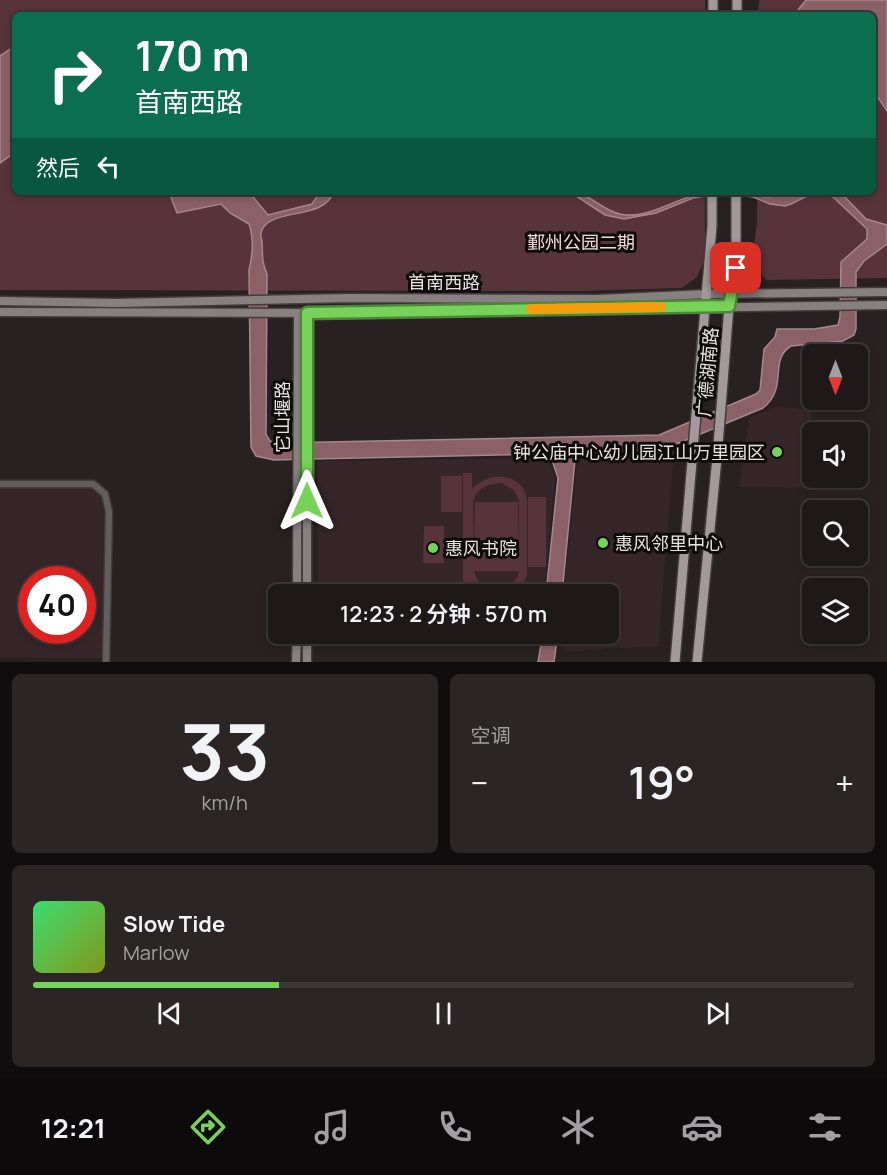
<!DOCTYPE html>
<html lang="zh">
<meta charset="utf-8">
<style>
body{margin:0;font-family:Manrope,"Noto Sans SC",sans-serif;background:#2c2526;color:#f1f3f6;height:100vh;display:flex;flex-direction:column;font-size:22px;white-space:nowrap}
*{box-sizing:border-box;margin:0}
p{font-size:20px;color:#a1a0a2}
.icon{flex:none;width:33px;height:33px;fill:none;stroke:currentColor;stroke-width:2;stroke-linecap:round;stroke-linejoin:round}
.map{position:relative;height:662px;overflow:hidden}
.drawer{display:flex;flex-direction:column;gap:12px;padding:12px;background:#110d0e;flex:1}
.drawer>*{flex:none}
.guide{position:absolute;left:12px;top:12px;width:864px;height:183px;border-radius:9px;box-shadow:0 3px 9px #0003,0 0 0 2px #3c3738;background:#0b6e4f;color:#fff;overflow:hidden}
.needle{width:39px;rotate:180deg}
.tools{position:absolute;left:802px;top:344px;display:grid;gap:12px}
.tools a{display:grid;place-items:center;width:66px;height:66px;border-radius:9px;background:#1f1819;box-shadow:0 3px 9px #0003,0 0 0 2px #3c3738;font-size:30px}
.speed{position:absolute;left:18px;top:566px;display:flex;gap:12px;font-size:30px;font-weight:700;text-align:center}
.speed>*{display:grid;place-content:center;width:78px;height:78px;border-radius:50%;background:#1f1819;box-shadow:0 3px 9px #0003,0 0 0 2px #3c3738;line-height:1}
.speed .limit{border:9px solid #d22;background:#fff;color:#111}
.pin{position:absolute;display:grid;place-items:center;width:51px;height:51px;color:#fff;margin:-26px;border-radius:12px;box-shadow:0 3px 9px #0006}
.me{position:absolute;width:66px;margin:-33px;rotate:0deg;stroke-linejoin:round;filter:drop-shadow(0 0 4px #0008)}
.turn{display:flex;align-items:center;gap:21px;height:126px;padding:0 24px;font-size:27px}
.turn .icon{width:78px;height:78px;stroke-width:2.5}
.turn b{display:block;font-size:42px;line-height:51px}
.then{display:flex;align-items:center;height:57px;padding:0 24px;background:#0003;gap:12px;font-size:22px}
.big{font-size:45px;font-weight:600;line-height:1.1}
.drawer .card{flex:1;display:flex;flex-direction:column;justify-content:center;gap:9px;min-width:0;padding:0 21px;border-radius:9px;background:#2c2526}
.drawer .dial{align-items:center;gap:0}
.dial b{font-size:78px;line-height:1}
.song{display:flex;align-items:center;gap:18px}
.cover{width:72px;height:72px;border-radius:9px;background:linear-gradient(135deg,hsl(140 70% 55%),hsl(70 70% 35%))}
.played{height:6px;border-radius:3px;background:linear-gradient(90deg,#77d259 30%,#3c3738 30%)}
.keys{display:flex;justify-content:space-around;direction:ltr}
.heat{display:flex;justify-content:space-between;align-items:center;font-size:33px;direction:ltr}
.drawer .tiles{flex:1;display:grid;gap:12px;grid-template-columns:1fr 1fr}
.card:last-child{grid-column:span 2}
.trip{position:absolute;left:268px;top:584px;width:351px;height:60px;border-radius:9px;background:#1f1819;box-shadow:0 3px 9px #0003,0 0 0 2px #3c3738;font-weight:600;line-height:60px;text-align:center}
.dock{display:flex;height:96px;justify-content:space-around;align-items:center;background:#0c0a0a;color:#a1a0a2}
.dock .icon{width:42px;height:42px}
.dock .selected{color:#77d259}
.dock b{font-size:27px;color:#f1f3f6}
.map>svg:first-child{display:block}
</style>
<div class="map">
<svg width="887" height="662" viewBox="0 0 887 662">
<rect width="100%" height="100%" fill="#292021"/>
<g fill="#362629" fill-rule="evenodd">
<path d="M775 407 811 409V488L739 487 749 418Z"/>
<path d="M674 452 658 647 612 648 568 652 559 646 560 633H609V594H564L577 464 584 458H655Z"/>
<path d="M548 458 555 479 544 594H318L317 461Z"/>
<path d="M0 488H90L103 496 105 511 103 658 0 657ZM32 579H82V630H32Z"/>
<path d="M323 633H538L536 645 333 641Z"/>
</g>
<g fill="#57343a" fill-rule="evenodd">
<path d="M0 0H705V15H15V192H705V258L697 277 682 288 581 291 0 290Z"/>
<path d="M759 0H887V278L766 280 752 262 757 223V192H873V15H758Z"/>
<path d="M463 473H472V489C488 471 523 471 527 500V575L522 586 516 594H476L472 591V594H463ZM501 483 514 490 519 500V572C512 599 481 597 474 571H519L518 502H475L474 554 473 502C476 488 488 484 501 483Z"/>
<rect x="441" y="476" width="21" height="36"/>
<rect x="528" y="497" width="18" height="70"/>
<path d="M424 526H444V563H423Z"/>
</g>
<g fill="#8a6167" stroke="#a6888c" stroke-width="1.5">
<path d="M806 0H887V111L873 90V15H794Z"/>
<path d="M15 46V152L0 163V56Z"/>
<path d="M169 192H249L268 215 312 204 320 192H333C326 221 266 207 261 233 260 238 262 237 262 242 263 255 261 260 267 274L266 434 270 441 278 443 659 435 756 394 760 390 764 349 775 337 777 329H814L838 325 840 317 841 262 867 239V229L833 197 825 193 811 194 791 204 785 206 770 204 753 197 721 193 693 198 656 213 624 219 605 215 570 192C591 192 605 215 628 215 654 216 680 196 707 192 728 190 747 194 767 197 774 198 781 193 789 192 806 191 823 192 840 192L866 219 887 225V244L864 261 856 272V329L854 335 843 341 791 346C768 360 789 388 763 408L662 450 591 452 581 455 575 460 562 594H546L558 478 551 457 544 454 311 459 274 460 256 456 251 447 249 270C253 254 254 239 249 224L230 213 221 204 177 213Z"/>
<path d="M543 633H558L554 662H538Z"/>
</g>
<g fill="none" stroke-linecap="round" stroke-linejoin="round">
<g stroke="#443b3c" stroke-width="9">
<path id="street" d="M0 484H93L105 494 109 512 106 662"/>
</g>
<g stroke="#443b3c" stroke-width="11">
<g id="secondary">
<path d="M0 301 116 303 348 298 598 299 707 294 887 292"/>
<path d="M0 312 316 313 887 305"/>
<path d="M297 594 298 313"/>
<path d="M307 594V313"/>
<path d="M307 633V662"/>
<path d="M296 662 297 633"/>
</g>
</g>
<g stroke="#443b3c" stroke-width="12">
<g id="primary">
<path d="M713 0V15"/>
<path d="M737 15V0"/>
<path d="M675 662 712 226V192"/>
<path d="M697 662 717 458 729 306 736 268V192"/>
</g>
</g>
<use href="#street" stroke="#635e5e" stroke-width="6"/>
<use href="#secondary" stroke="#877f80" stroke-width="8"/>
<use href="#primary" stroke="#a3999a" stroke-width="9"/>
</g>
<g fill="none" stroke-linecap="round" stroke-linejoin="round">
<g stroke="#4d883a" stroke-width="15">
<path id="route" d="M307 501V313L729 306 736 268"/>
</g>
<use href="#route" stroke="#77d259" stroke-width="10"/>
<path stroke="#f59e0b" stroke-width="10" d="M531 309 661 307"/>
</g>
<g fill="#77d259" stroke="#0f0b0b" stroke-width="2">
<circle cx="777" cy="452" r="6"/>
<circle cx="603" cy="543" r="6"/>
<circle cx="433" cy="548" r="6"/>
</g>
<g text-anchor="middle" dominant-baseline="central" stroke-width="6" stroke-linejoin="round" paint-order="stroke">
<g font-size="18" fill="#f5d7db" stroke="#0f0b0b">
<text x="581" y="242">鄞州公园二期</text>
</g>
<g font-size="18" fill="#e8e2e3" stroke="#0f0b0b">
<text x="444" y="282">首南西路</text>
<text transform="translate(707 372) rotate(-85)">广德湖南路</text>
<text transform="translate(282 417) rotate(-90)">它山堰路</text>
</g>
<g font-size="18" fill="#e8e2e3" stroke="#0f0b0b" text-anchor="start">
<text x="765" y="452" text-anchor="end">钟公庙中心幼儿园江山万里园区</text>
<text x="615" y="543">惠风邻里中心</text>
<text x="445" y="548">惠风书院</text>
</g>
</g>
</svg>
<div class="tools">
<a><svg class="needle" viewBox="-14 -14 28 28"><path d="M0-13l5 13h-10z" fill="#e53935"/><path d="M0 13l5-13h-10z" fill="#a1a0a2"/></svg></a>
<a><svg class="icon" aria-label="sound" viewBox="0 0 24 24"><path d="M4 9h4l5-4v14l-5-4H4zM17 9q2 3 0 6"/></svg></a>
<a><svg class="icon" aria-label="search" viewBox="0 0 24 24"><circle cx="10" cy="10" r="6"/><path d="M15 15l6 6"/></svg></a>
<a><svg class="icon" aria-label="layers" viewBox="0 0 24 24"><path d="M12 4l9 5-9 5-9-5zM3 14l9 5 9-5"/></svg></a>
</div>
<div class="speed"><div class="limit">40</div></div>
<div class="pin" style="left:736px;top:268px;background:#d93025"><svg class="icon" aria-label="arrive" viewBox="0 0 24 24"><path d="M6 21V4h12l-3 4 3 4H6"/></svg></div>
<svg class="me" style="left:307px;top:501px" viewBox="-20 -20 40 40"><path d="M0-17L14 15 0 8-14 15z" fill="#77d259" stroke="#fff" stroke-width="4"/></svg>
<div class="trip">12:23 · 2 分钟 · 570 m</div>
<div class="guide">
<div class="turn"><svg class="icon" aria-label="right" viewBox="0 0 24 24"><path d="M7 20v-9h11M14 6l5 5-5 5"/></svg><div><b>170 m</b>首南西路</div></div>
<div class="then">然后<svg class="icon" aria-label="left" viewBox="0 0 24 24"><path d="M17 20v-9H6M10 6l-5 5 5 5"/></svg></div>
</div>
</div>
<section class="drawer">
<div class="tiles">
<div class="card dial"><b>33</b><p>km/h</p></div>
<div class="card"><p>空调</p>
<div class="heat"><a>−</a><b class="big">19°</b><a>+</a></div>
</div>
<div class="card">
<div class="song"><i class="cover"></i><div><b>Slow Tide</b><p>Marlow</p></div></div>
<div class="played"></div>
<div class="keys"><svg class="icon" aria-label="previous" viewBox="0 0 24 24"><path d="M18 5L8 12l10 7zM5 5v14"/></svg><svg class="icon" aria-label="pause" viewBox="0 0 24 24"><path d="M8 5v14M16 5v14"/></svg><svg class="icon" aria-label="next" viewBox="0 0 24 24"><path d="M6 5l10 7-10 7zM19 5v14"/></svg></div>
</div>
</div>
</section>
<nav class="dock">
<b>12:21</b>
<svg class="icon selected" aria-label="directions" viewBox="0 0 24 24"><path d="M12 3l9 9-9 9-9-9zM9 14v-3h6M13 9l2 2-2 2"/></svg>
<svg class="icon" aria-label="music" viewBox="0 0 24 24"><path d="M9 18V5l10-2v13"/><circle cx="6" cy="18" r="3"/><circle cx="16" cy="16" r="3"/></svg>
<svg class="icon" aria-label="phone" viewBox="0 0 24 24"><path d="M5 4h4l2 5-3 2q2 4 5 5l2-3 5 2v4C11 20 4 13 5 4z"/></svg>
<svg class="icon" aria-label="climate" viewBox="0 0 24 24"><path d="M12 3v18M4 7l16 10M4 17L20 7"/></svg>
<svg class="icon" aria-label="car" viewBox="0 0 24 24"><path d="M5 17H2v-5l4-1 3-4h7l3 4 3 1v5h-3M9 17h6M6 11h13"/><circle cx="7" cy="17" r="2"/><circle cx="17" cy="17" r="2"/></svg>
<svg class="icon" aria-label="filters" viewBox="0 0 24 24"><path d="M4 7h16M4 17h16"/><circle cx="9" cy="7" r="2"/><circle cx="15" cy="17" r="2"/></svg>
</nav>
